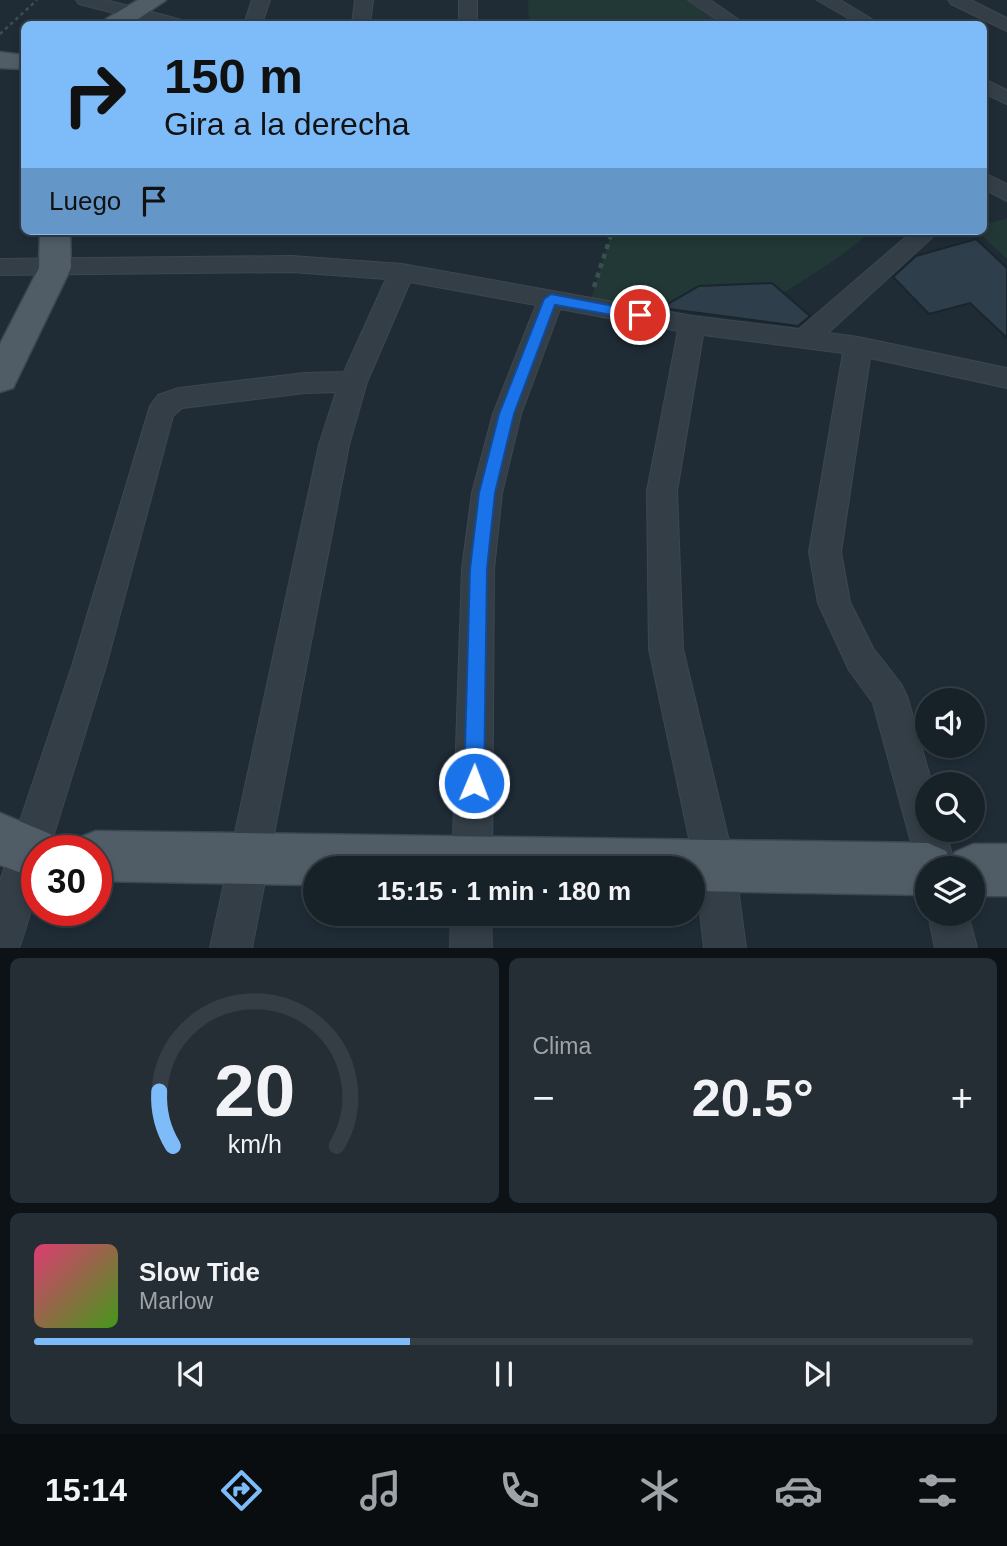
<!DOCTYPE html>
<html lang="es">
<meta charset="utf-8">
<style>
body{margin:0;font-family:Helvetica,sans-serif;background:#242e34;color:#f1f3f6;height:100vh;display:flex;flex-direction:column;font-size:26px;white-space:nowrap}
*{box-sizing:border-box;margin:0}
p{font-size:23px;color:#9ea3a8}
.icon{flex:none;width:38px;height:38px;fill:none;stroke:currentColor;stroke-width:2;stroke-linecap:round;stroke-linejoin:round}
.map{position:relative;height:948px;overflow:hidden}
.panel{display:flex;flex-direction:column;gap:10px;padding:10px;background:#0d1216;flex:1}
.panel>*{flex:none}
.top-card{position:absolute;left:21px;top:21px;width:966px;height:214px;border-radius:10px;box-shadow:0 4px 10px #0003,0 0 0 2px #363e45;background:#7dbcf9;color:#111;overflow:hidden}
.tools{position:absolute;left:915px;top:688px;display:grid;gap:14px}
.tools a{display:grid;place-items:center;width:70px;height:70px;border-radius:50%;background:#172128;box-shadow:0 4px 10px #0003,0 0 0 2px #363e45;font-size:35px}
.speed{position:absolute;left:21px;top:835px;display:flex;gap:14px;font-size:35px;font-weight:700;text-align:center}
.speed>*{display:grid;place-content:center;width:91px;height:91px;border-radius:50%;background:#172128;box-shadow:0 4px 10px #0003,0 0 0 2px #363e45;line-height:1}
.speed .limit{border:10px solid #d22;background:#fff;color:#111}
.pin{position:absolute;display:grid;place-items:center;width:60px;height:60px;color:#fff;margin:-30px;border:4px solid #fff;border-radius:50%;box-shadow:0 2px 7px #0007}
.me{position:absolute;width:77px;margin:-38px;rotate:1deg;stroke-linejoin:round;filter:drop-shadow(0 0 5px #0008)}
.turn{display:flex;align-items:center;gap:24px;height:147px;padding:0 28px;font-size:32px}
.turn .icon{width:91px;height:91px;stroke-width:2.5}
.turn b{display:block;font-size:49px;line-height:60px}
.then{display:flex;align-items:center;height:66px;padding:0 28px;background:#0003;gap:14px;font-size:26px}
.big{font-size:52px;font-weight:800;line-height:1.1}
.panel .tile{flex:1;display:flex;flex-direction:column;justify-content:center;gap:10px;min-width:0;padding:0 24px;border-radius:10px;background:#242e34}
.panel .dial{align-items:center;gap:0}
.dial svg{height:182px;overflow:visible;fill:none;stroke:#363e45;stroke-width:7;stroke-linecap:round;text-anchor:middle}
.dial text{fill:#f1f3f6;stroke:none}
.song{display:flex;align-items:center;gap:21px}
.cover{width:84px;height:84px;border-radius:10px;background:linear-gradient(135deg,hsl(340 70% 55%),hsl(100 70% 35%))}
.played{height:7px;border-radius:4px;background:linear-gradient(90deg,#7dbcf9 40%,#363e45 40%)}
.keys{display:flex;justify-content:space-around;direction:ltr}
.heat{display:flex;justify-content:space-between;align-items:center;font-size:38px;direction:ltr}
.panel .tiles{flex:1;display:grid;gap:10px;grid-template-columns:1fr 1fr}
.tile:last-child{grid-column:span 2}
.trip{position:absolute;left:303px;top:856px;width:402px;height:70px;border-radius:35px;background:#172128;box-shadow:0 4px 10px #0003,0 0 0 2px #363e45;font-weight:800;line-height:70px;text-align:center}
.tab-bar{display:flex;height:112px;justify-content:space-around;align-items:center;background:#090d10;color:#9ea3a8}
.tab-bar .icon{width:49px;height:49px}
.tab-bar .current{color:#7dbcf9}
.tab-bar b{font-size:32px;color:#f1f3f6}
.map>svg:first-child{display:block}
</style>
<div class="map">
<svg width="1007" height="948" viewBox="0 0 1007 948">
<rect width="100%" height="100%" fill="#1f2c36"/>
<g fill="#213837">
<path d="M528 0H697V6L726 24H529Z"/>
<path d="M1007 218V259L977 231H984V225Z"/>
<path d="M612 231H873L832 262 783 293 772 283 699 286 674 301 666 320 589 306Z"/>
</g>
<g fill="#2e3e4b" stroke="#1a252d" stroke-width="2">
<path d="M976 239 1007 268V338L970 303 929 314 893 277 916 256Z"/>
<path d="M772 283 810 316 798 326 661 308 699 286Z"/>
</g>
<g fill="none" stroke-linecap="round" stroke-linejoin="round">
<g stroke="#3c4751" stroke-width="2">
<g id="minor">
<path d="M76 0H106L182 20 184 24H156L79 4Z"/>
<path d="M252 0H270L262 24H244Z"/>
<path d="M355 0H373L370 24H352Z"/>
<rect x="459" y="0" width="18" height="24"/>
<path d="M688 0H710L745 24H724Z"/>
<path d="M817 0H840L880 24H858Z"/>
<path d="M948 0H971L1007 18V31L951 4Z"/>
<path d="M984 79 1007 90V104L984 93Z"/>
<path d="M984 173 1007 184V201L984 189Z"/>
<path d="M913 231H939L828 333 858 337 1007 368V388L870 358 841 552 850 602 873 648 901 684 907 696 932 784H928V830H945L956 868H928V884L922 882 873 703 849 670 818 603 809 552 843 353 703 335 677 491 683 649 735 866 746 948H704L695 866 649 649 647 491 678 331 560 309 521 414 502 493 494 569 492 868H452L462 569 472 493 493 414 536 305 410 282 367 382 349 445 252 948H210L319 445 336 392 305 393 182 408 173 416 106 666 49 850H37V891L21 943 19 948H0V881L72 666 150 406 158 395 179 388 305 373 344 372 386 279 292 272 0 275V259L292 256 402 264 692 316 799 329Z"/>
<path d="M451 914H491L492 948H450Z"/>
<path d="M928 914H968L977 948H935Z"/>
</g>
</g>
<g stroke="#3c4751" stroke-width="3">
<g id="major">
<path d="M138 0H166L131 24H103L106 19Z"/>
<path d="M0 52 24 55V69L0 68Z"/>
<path d="M40 231H70L71 268 13 388 0 392V344L39 268Z"/>
<path d="M0 813 55 836 61 850H37V879L0 865Z"/>
<path d="M96 831 928 843 946 851 951 862 955 852 973 844H1007V896H973V868H928V895L693 891V868H315V885L96 881V850H73L78 838Z"/>
</g>
</g>
<g stroke="#3a504f" stroke-width="2.5" stroke-dasharray="3.5 3.5" stroke-linecap="butt">
<path d="M0 34 37 0"/>
<path d="M611 234 612 231"/>
</g>
<path stroke="#3a504f" stroke-width="4.5" stroke-dasharray="5 5" stroke-linecap="butt" d="M594 287 612 232"/>
<use href="#minor" fill="#333e47" fill-rule="evenodd"/>
<use href="#major" fill="#505d67" fill-rule="evenodd"/>
</g>
<path fill="#1a73e8" stroke="#114b97" stroke-width="2" d="M551 294 640 311 647 315 640 320 555 305 514 414 495 493 487 569 484 783 481 790 474 793 467 790 464 783 470 569 479 493 499 414 544 299Z"/>
</svg>
<div class="tools">
<a><svg class="icon" aria-label="sound" viewBox="0 0 24 24"><path d="M4 9h4l5-4v14l-5-4H4zM17 9q2 3 0 6"/></svg></a>
<a><svg class="icon" aria-label="search" viewBox="0 0 24 24"><circle cx="10" cy="10" r="6"/><path d="M15 15l6 6"/></svg></a>
<a><svg class="icon" aria-label="layers" viewBox="0 0 24 24"><path d="M12 4l9 5-9 5-9-5zM3 14l9 5 9-5"/></svg></a>
</div>
<div class="speed"><div class="limit">30</div></div>
<div class="pin" style="left:640px;top:315px;background:#d93025"><svg class="icon" aria-label="arrive" viewBox="0 0 24 24"><path d="M6 21V4h12l-3 4 3 4H6"/></svg></div>
<svg class="me" style="left:474px;top:783px" viewBox="-20 -20 40 40"><circle r="17" fill="#1a73e8" stroke="#fff" stroke-width="3"/><path d="M0-11L8 9 0 5-8 9z" fill="#fff"/></svg>
<div class="trip">15:15 · 1 min · 180 m</div>
<div class="top-card">
<div class="turn"><svg class="icon" aria-label="right" viewBox="0 0 24 24"><path d="M7 20v-9h11M14 6l5 5-5 5"/></svg><div><b>150 m</b>Gira a la derecha</div></div>
<div class="then">Luego<svg class="icon" aria-label="arrive" viewBox="0 0 24 24"><path d="M6 21V4h12l-3 4 3 4H6"/></svg></div>
</div>
</div>
<section class="panel">
<div class="tiles">
<div class="tile dial"><svg viewBox="0 0 100 80">
<path d="M14 69A42 42 0 1 1 86 69"/>
<path d="M14 69A42 42 0 0 1 8 45" stroke="#7dbcf9"/>
<text x="50" y="56" font-size="32" font-weight="700">20</text>
<text x="50" y="72" font-size="11">km/h</text>
</svg></div>
<div class="tile"><p>Clima</p>
<div class="heat"><a>−</a><b class="big">20.5°</b><a>+</a></div>
</div>
<div class="tile">
<div class="song"><i class="cover"></i><div><b>Slow Tide</b><p>Marlow</p></div></div>
<div class="played"></div>
<div class="keys"><svg class="icon" aria-label="previous" viewBox="0 0 24 24"><path d="M18 5L8 12l10 7zM5 5v14"/></svg><svg class="icon" aria-label="pause" viewBox="0 0 24 24"><path d="M8 5v14M16 5v14"/></svg><svg class="icon" aria-label="next" viewBox="0 0 24 24"><path d="M6 5l10 7-10 7zM19 5v14"/></svg></div>
</div>
</div>
</section>
<nav class="tab-bar">
<b>15:14</b>
<svg class="icon current" aria-label="directions" viewBox="0 0 24 24"><path d="M12 3l9 9-9 9-9-9zM9 14v-3h6M13 9l2 2-2 2"/></svg>
<svg class="icon" aria-label="music" viewBox="0 0 24 24"><path d="M9 18V5l10-2v13"/><circle cx="6" cy="18" r="3"/><circle cx="16" cy="16" r="3"/></svg>
<svg class="icon" aria-label="phone" viewBox="0 0 24 24"><path d="M5 4h4l2 5-3 2q2 4 5 5l2-3 5 2v4C11 20 4 13 5 4z"/></svg>
<svg class="icon" aria-label="climate" viewBox="0 0 24 24"><path d="M12 3v18M4 7l16 10M4 17L20 7"/></svg>
<svg class="icon" aria-label="car" viewBox="0 0 24 24"><path d="M5 17H2v-5l4-1 3-4h7l3 4 3 1v5h-3M9 17h6M6 11h13"/><circle cx="7" cy="17" r="2"/><circle cx="17" cy="17" r="2"/></svg>
<svg class="icon" aria-label="filters" viewBox="0 0 24 24"><path d="M4 7h16M4 17h16"/><circle cx="9" cy="7" r="2"/><circle cx="15" cy="17" r="2"/></svg>
</nav>
